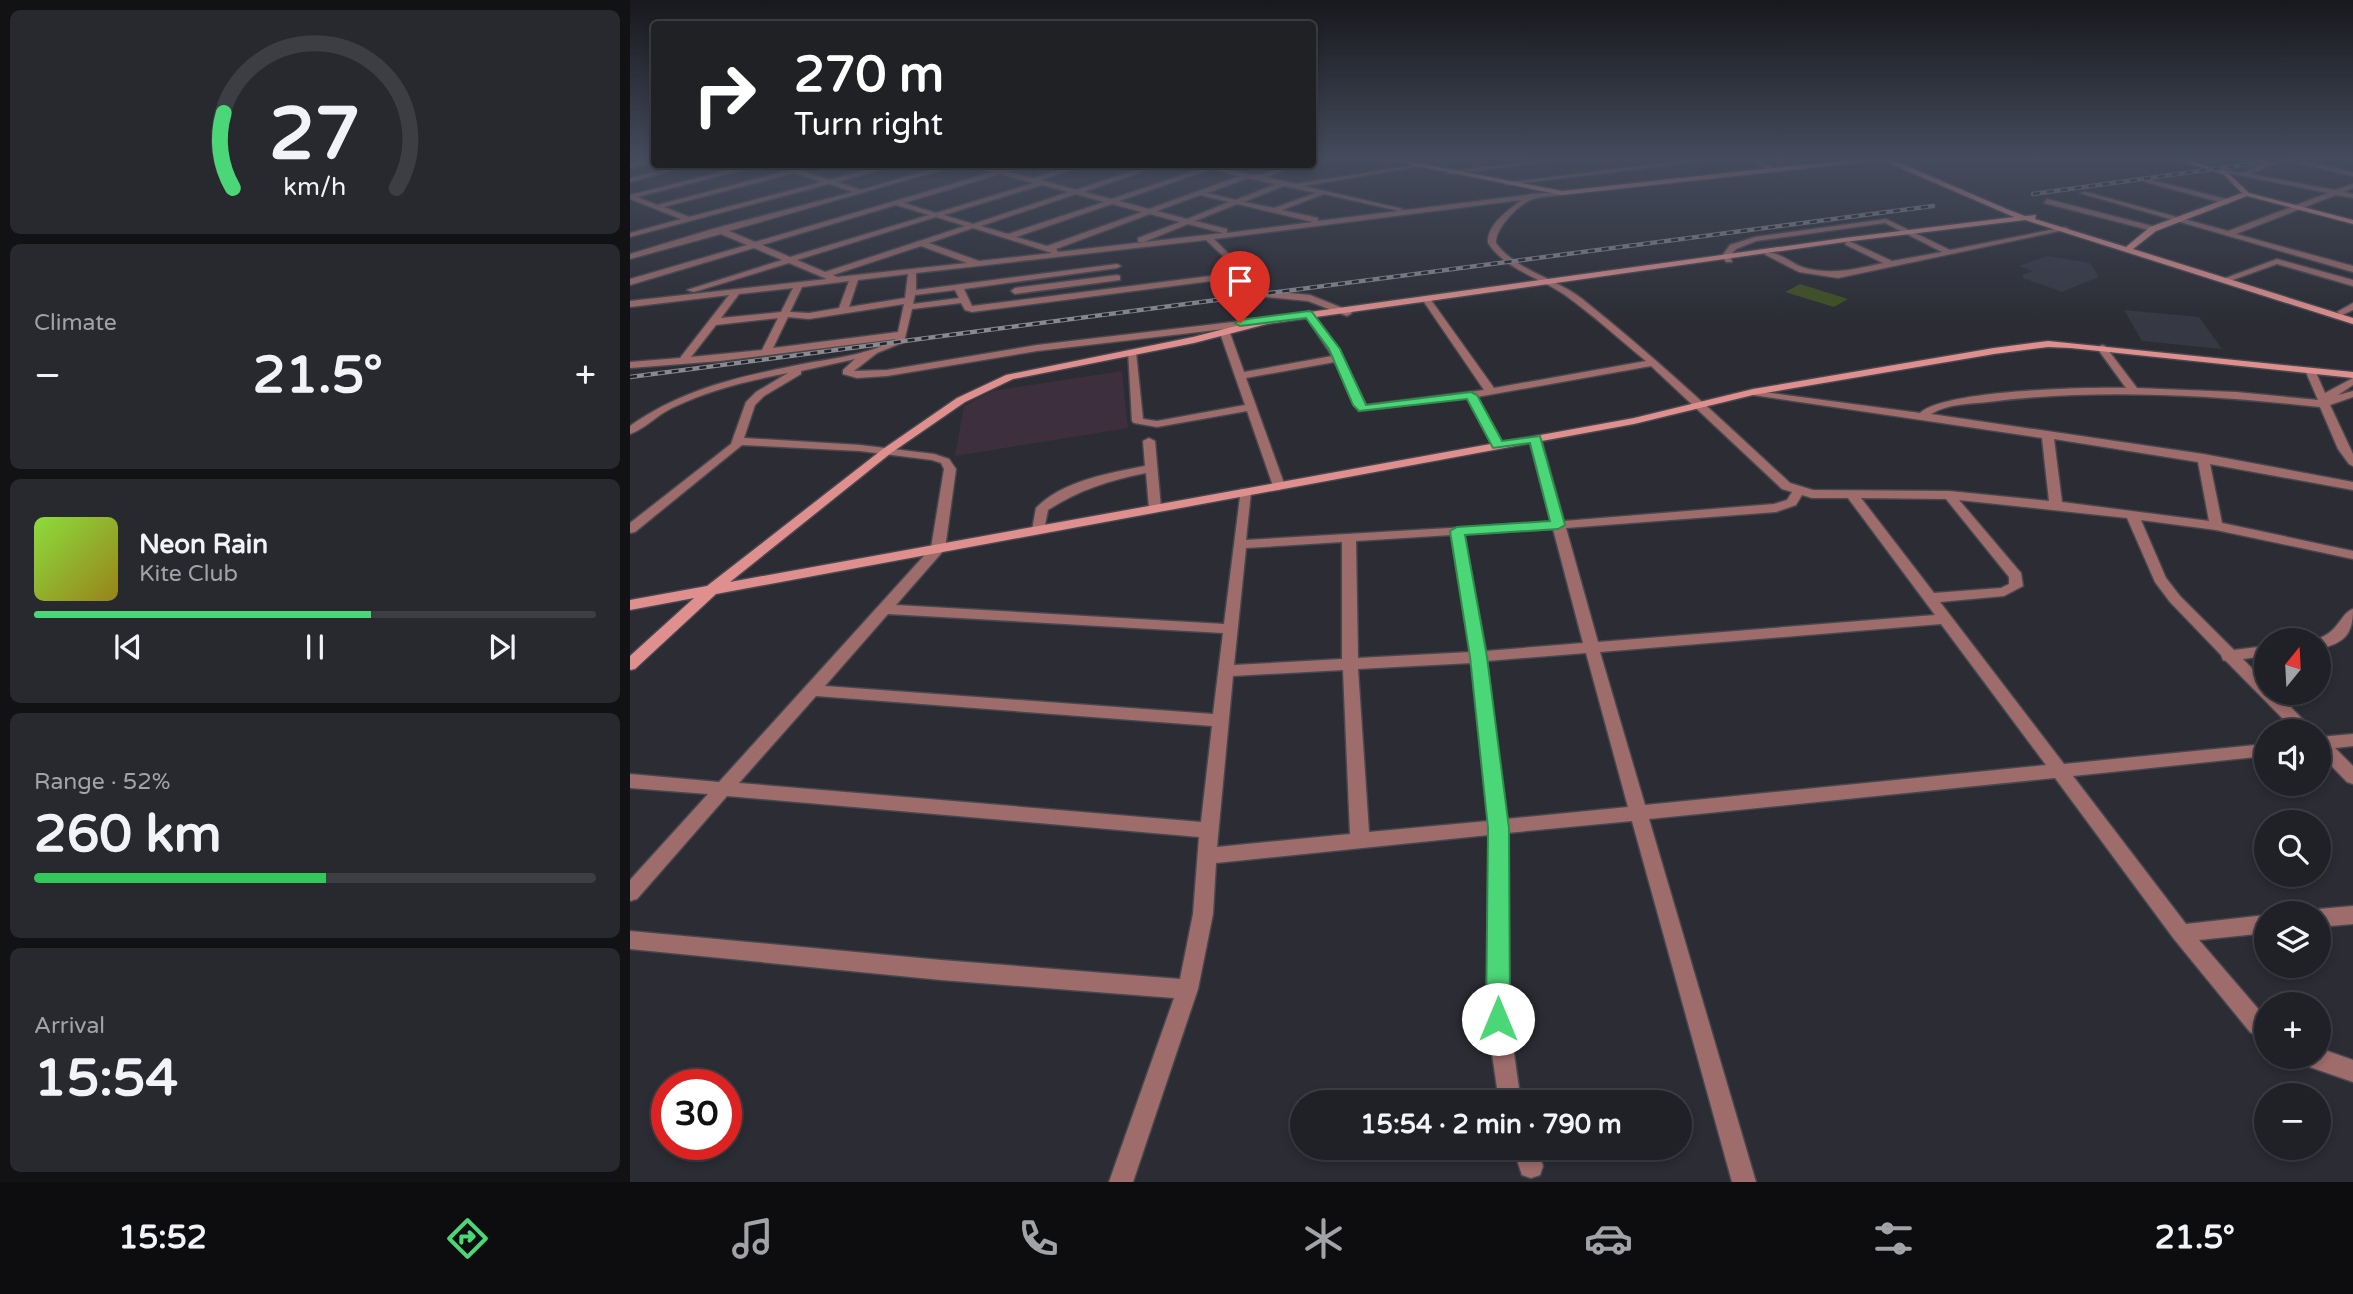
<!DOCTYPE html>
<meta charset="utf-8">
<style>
body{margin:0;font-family:"Varela Round",sans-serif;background:#28292f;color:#f1f3f6;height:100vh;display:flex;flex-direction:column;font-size:26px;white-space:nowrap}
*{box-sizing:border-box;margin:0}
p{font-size:23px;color:#a2a3a7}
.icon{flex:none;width:38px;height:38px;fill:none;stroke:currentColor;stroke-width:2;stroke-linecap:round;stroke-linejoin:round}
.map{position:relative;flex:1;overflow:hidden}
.drawer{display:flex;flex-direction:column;gap:10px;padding:10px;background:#121215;width:630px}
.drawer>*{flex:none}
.guide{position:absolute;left:21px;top:21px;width:665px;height:147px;border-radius:7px;box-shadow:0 4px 10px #0003,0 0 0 2px #3d3e44;background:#202124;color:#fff;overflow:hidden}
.needle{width:46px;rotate:18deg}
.fabs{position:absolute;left:1624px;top:628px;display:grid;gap:14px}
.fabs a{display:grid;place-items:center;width:77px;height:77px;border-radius:50%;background:#202127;box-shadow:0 4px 10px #0003,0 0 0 2px #3d3e44;font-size:35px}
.speed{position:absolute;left:21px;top:1069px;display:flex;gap:14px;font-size:35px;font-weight:700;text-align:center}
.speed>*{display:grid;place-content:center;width:91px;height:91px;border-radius:50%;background:#202127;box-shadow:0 4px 10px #0003,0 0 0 2px #3d3e44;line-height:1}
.speed .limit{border:10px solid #d22;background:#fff;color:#111}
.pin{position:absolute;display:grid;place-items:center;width:60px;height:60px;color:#fff;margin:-72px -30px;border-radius:50% 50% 50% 0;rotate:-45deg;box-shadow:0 0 7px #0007}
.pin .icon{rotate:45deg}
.me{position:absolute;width:77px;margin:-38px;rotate:0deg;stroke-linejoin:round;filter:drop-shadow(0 0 5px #0008)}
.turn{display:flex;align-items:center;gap:24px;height:147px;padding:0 28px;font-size:32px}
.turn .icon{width:91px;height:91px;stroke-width:2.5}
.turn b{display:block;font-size:49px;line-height:60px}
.big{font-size:52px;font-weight:700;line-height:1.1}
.drawer .card{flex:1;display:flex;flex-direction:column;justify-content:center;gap:10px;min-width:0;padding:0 24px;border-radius:10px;background:#28292f}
.drawer .dial{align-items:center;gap:0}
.dial svg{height:182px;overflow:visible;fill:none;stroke:#3d3e44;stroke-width:7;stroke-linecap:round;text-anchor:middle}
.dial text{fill:#f1f3f6;stroke:none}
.song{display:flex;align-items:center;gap:21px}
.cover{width:84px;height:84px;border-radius:10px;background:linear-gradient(135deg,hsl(90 70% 55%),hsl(50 70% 35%))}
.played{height:7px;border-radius:4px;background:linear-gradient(90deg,#4bd677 60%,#3d3e44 60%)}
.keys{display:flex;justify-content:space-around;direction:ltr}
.heat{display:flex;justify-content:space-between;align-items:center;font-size:38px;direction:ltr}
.charge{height:10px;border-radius:5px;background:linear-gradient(90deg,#34c759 52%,#3d3e44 0)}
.trip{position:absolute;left:660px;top:1090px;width:402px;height:70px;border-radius:35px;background:#202127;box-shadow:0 4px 10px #0003,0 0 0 2px #3d3e44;font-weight:700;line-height:70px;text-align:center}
.tab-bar{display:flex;height:112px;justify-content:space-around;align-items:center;background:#0d0d10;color:#a2a3a7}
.tab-bar .icon{width:49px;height:49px}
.tab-bar .selected{color:#4bd677}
.tab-bar b{font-size:32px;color:#f1f3f6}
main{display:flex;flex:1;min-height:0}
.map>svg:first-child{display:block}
</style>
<main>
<section class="drawer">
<div class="card dial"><svg viewBox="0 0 100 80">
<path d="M14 69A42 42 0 1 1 86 69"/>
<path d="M14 69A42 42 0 0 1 10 36" stroke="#4bd677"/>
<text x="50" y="56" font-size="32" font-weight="700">27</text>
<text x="50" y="72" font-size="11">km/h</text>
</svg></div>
<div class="card"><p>Climate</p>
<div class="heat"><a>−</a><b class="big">21.5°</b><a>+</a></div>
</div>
<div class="card">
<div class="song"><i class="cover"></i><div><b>Neon Rain</b><p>Kite Club</p></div></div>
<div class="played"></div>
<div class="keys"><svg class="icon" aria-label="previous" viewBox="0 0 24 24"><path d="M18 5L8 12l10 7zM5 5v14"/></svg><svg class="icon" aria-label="pause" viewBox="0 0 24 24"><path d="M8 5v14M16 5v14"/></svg><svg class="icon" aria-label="next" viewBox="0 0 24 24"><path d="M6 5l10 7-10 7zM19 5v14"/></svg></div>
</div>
<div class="card"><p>Range · 52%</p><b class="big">260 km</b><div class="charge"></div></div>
<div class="card"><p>Arrival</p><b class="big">15:54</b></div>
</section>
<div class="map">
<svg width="1723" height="1182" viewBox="0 0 1723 1182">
<rect width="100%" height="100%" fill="#2b2c34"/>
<g fill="#363844">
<path d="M1417 256 1460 263 1469 277 1432 292 1393 278V275L1403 271 1389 266Z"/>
<path d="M1494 310 1569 317 1592 349 1512 341Z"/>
</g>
<path fill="#3d2f3d" d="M492 371 498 428 325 456 334 406 362 391Z"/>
<path fill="#3f5120" d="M1170 284 1218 299 1204 307 1155 292Z"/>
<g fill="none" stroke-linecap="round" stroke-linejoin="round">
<g stroke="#47484f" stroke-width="3">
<g id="street">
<path d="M23 158 24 162 0 168V164Z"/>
<path d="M682 158H686L683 160Z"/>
<path d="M926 158H950L819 174 816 172Z"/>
<path d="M1076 158H1100L876 185 873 183Z"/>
<path d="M1117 158H1126L1149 171 1144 172Z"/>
<path d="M1647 158H1665L1723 172V176L1654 160 1620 174 1705 190 1723 184V188L1714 192 1723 194V198L1706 195 1606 234 1723 266V272L1450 193 1456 192 1598 231 1698 193 1588 171 1591 169 1612 173Z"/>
<path d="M55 164H68L0 182V178Z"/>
<path d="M123 164H136L7 197 27 205 157 171 139 164C148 164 155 168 164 169 173 169 185 164 195 164L172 171 199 180 258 164H270L207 182 231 190 320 164H332L99 231 125 242 363 172 337 164C348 164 361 170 371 169 381 169 390 164 400 164L378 172 403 178 449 164H460L410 180 446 190 523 164H534L454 192 481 199 574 168 563 164C584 164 604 173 625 175 638 176 653 164 668 164L636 177 666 184 790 164 793 166 673 186 773 209 769 211 694 194 652 210 688 218V221L897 195 900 194 934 192 932 195C923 196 913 196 904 199 890 202 865 228 866 243 885 270 925 278 951 298 1024 356 1092 420 1160 483L1183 490 1319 491 1419 501 1412 438 1123 395 1118 392 1119 390 1290 413C1315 390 1457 387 1496 388L1467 348 1472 345 1475 346 1507 388 1606 392 1688 400 1675 370 1676 368H1684L1695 393 1723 378V385L1708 395 1723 391V397L1700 405 1723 454V466L1719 464 1708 449 1690 407C1580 395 1469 388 1358 402 1339 404 1317 404 1301 414L1573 454 1723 482V490L1580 464 1592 523 1723 551V559L1586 530 1511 520 1536 578 1550 596 1604 650 1636 646V656L1613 659 1636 683V693H1647L1685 732H1666L1596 661 1593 660 1591 655 1540 602 1525 582 1497 518 1329 500 1391 573 1393 586 1374 596 1310 602 1434 764 1636 744V756L1443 776 1556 924 1636 915V933L1569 940 1636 1018V1041L1620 1032 1544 939 1425 778 1019 819 1126 1182H1102L1002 821 877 833 879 1019 891 1102H869L857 1019 859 835 586 863 583 914 568 989 503 1182H479L544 998 311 980 0 949V931L311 960 550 979 563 914 569 837 97 796 7 899 0 901V880L78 794 0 788V774L89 782 301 548 314 469 311 463 302 460 230 451 112 445 5 532 0 533V523L101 444 116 402 126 392 158 373C117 381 79 390 42 408 27 415 15 429 0 434V426C56 387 112 376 178 363 206 358 241 354 266 339L90 361 0 368V362L50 358 99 295 0 307V301L197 279 159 263 64 292 57 290 152 260 124 248 0 285V279L117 245 91 234 0 259V254L86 228 223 192 199 184 0 237V233L51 219 0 199V195ZM581 169 610 176 519 209 489 201ZM164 173 192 182 59 217 34 207ZM370 174 404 183 306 213 274 203ZM618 178 646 184 606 200 577 193ZM412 185 439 192 343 224 314 215ZM654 186 686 193 644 208 614 202ZM446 194 474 202 378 234 351 226ZM570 195 599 202 557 219 527 211ZM891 200C878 211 857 224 858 243 876 270 909 277 935 295 963 315 989 339 1016 361L864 388 801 300 798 299 794 302 854 390 736 405 709 349 682 312 679 311 674 314 702 356 614 372 600 333 595 330 590 333 615 405 527 421 513 419 506 352 498 350 502 421 504 423 527 427 617 411 643 486 649 490 655 486 616 378 705 362 724 405 729 411 837 398 862 445 868 448 874 445 847 397 1021 366 1152 489 1162 492 1157 500 1144 504 934 521 911 439 905 436 899 439 921 522 616 540 621 492 619 489H611L594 624 266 605 315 549 326 469 319 459 304 454 230 445 114 438 125 405 134 396 171 374V371L225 359 213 370V374L227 378 257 376 407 351 637 324 642 321 637 318 407 345 257 370 224 371 247 353 274 342 282 309 331 303 335 310 342 312 589 280 592 289 616 295 678 301 717 316 722 313 720 311 680 295 616 289 599 285 596 277 602 257 584 239ZM482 204 512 212 417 246 386 237ZM607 204 683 222 597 233V229L565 221ZM266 205 299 215 160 257 132 245ZM520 214 550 222 508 238V242H514L558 224 593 233 428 252 426 249ZM306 217 335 226 195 272 167 260ZM343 228 422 253 349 261 299 243ZM576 240 594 257 588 275 342 306 334 289 487 268 491 266 487 264 286 290V273ZM291 246 337 263 207 277 203 275ZM278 274 275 298 219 307 228 280ZM219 281 209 308 179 313 160 312 172 287ZM163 288 151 312 91 318 109 294ZM325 290 329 298 283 304 285 295ZM274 304 268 332 143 348 158 317 179 319ZM148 318 132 350 61 357 86 325ZM1424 439 1568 462 1579 521 1432 502ZM1172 495 1182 498H1218L1305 615 968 642 936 528 1146 512 1166 505ZM1231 498 1316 499 1379 577V584L1371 588 1304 593ZM923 529 953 643 856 651 834 534ZM821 535 841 652 728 658 726 541ZM712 542V659L604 665 616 548ZM258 614 593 633 583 714 195 686ZM1311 624 1416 765 1015 805 970 652ZM956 653 998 807 876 819 857 661ZM842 663 858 821 739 832 728 669ZM713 670 720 834 587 847 603 676ZM186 696 582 726 571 822 109 783Z"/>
<path d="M1517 179 1600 200 1601 202 1597 204 1515 182Z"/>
<path d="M1417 199 1526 227 1527 229 1523 231 1414 203Z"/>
<path d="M1256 219 1320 250 1435 227 1439 229 1208 278 1169 272 1134 254C1145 248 1163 265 1175 268 1202 275 1227 269 1253 263L1216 245 1215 243 1219 241 1262 261 1312 252 1255 223 1126 241 1106 249 1100 256 1102 262H1096L1092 256 1100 245 1125 237Z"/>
<path d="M1647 259 1723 280V286L1647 264 1597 282 1590 280Z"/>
<path d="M487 275 490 276V280L385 294 381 291 385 288Z"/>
<path d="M1723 303V310L1712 315 1707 312Z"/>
<path d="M519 438 525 441 531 508 529 511H521L519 508 516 473C480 480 449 490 418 510L414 530 413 533H403L402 530 406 508C432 481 479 473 515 466L513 441Z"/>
<path d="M1723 609C1723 635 1714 643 1689 649V640H1684C1710 633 1709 614 1723 609Z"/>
<path d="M1723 734V746L1705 748 1723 766V784L1717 782 1689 753V737Z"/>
<path d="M1723 906V924L1689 927V914H1681L1689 909Z"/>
<path d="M1689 1048 1723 1060V1082L1674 1065 1671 1057H1689Z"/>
<path d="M883 1148H907L913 1166 910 1175 901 1178 892 1175Z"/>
</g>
</g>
<g stroke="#47484f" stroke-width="3">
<path id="secondary" d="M747 158H762L932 191 1233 158H1258L1379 210 1395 216 1406 215 1405 219 1496 247 1520 227 1612 193 1593 174 1540 158H1551L1597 172 1619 193 1723 220V224L1617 196 1526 231 1503 249 1723 318V324L1395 220 1214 242 637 324 564 343 383 379 335 402 261 453 100 582 1004 418 1123 389 1364 348 1418 341 1723 372V378L1441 348 1418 347 1364 354 1123 395 1004 424 86 594 5 669 0 670V656L64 598 0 610V600L77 586 253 449 327 398 376 375 563 337 637 318 1214 238 1384 217 1252 160 932 195Z"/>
</g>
<use href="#street" fill="#9e6c6b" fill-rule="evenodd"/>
<use href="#secondary" fill="#df8f8d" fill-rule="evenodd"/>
<g stroke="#898a90" stroke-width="4.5">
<g id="rail">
<path d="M1403 194 1664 158"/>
<path d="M0 377 1303 206"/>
</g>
</g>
<use href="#rail" stroke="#22232a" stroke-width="2.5" stroke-dasharray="7" stroke-linecap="butt"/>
</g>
<linearGradient id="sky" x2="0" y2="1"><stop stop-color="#18181d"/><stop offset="0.49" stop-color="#444b5c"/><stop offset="1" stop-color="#444b5c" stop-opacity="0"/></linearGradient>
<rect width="1723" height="324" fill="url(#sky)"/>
<path fill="#4bd677" stroke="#318b4d" stroke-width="2" d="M679 311 682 312 710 349 736 405 841 392 847 395 872 441 910 436 935 525 928 529 835 535 857 657 879 828 880 1019 877 1028 868 1031 860 1028 856 1019 858 828 840 657 820 531 827 527 920 521 900 443 863 448 837 399 729 411 723 405 699 349 676 318 610 326 605 323 610 320Z"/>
</svg>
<div class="fabs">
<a><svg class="needle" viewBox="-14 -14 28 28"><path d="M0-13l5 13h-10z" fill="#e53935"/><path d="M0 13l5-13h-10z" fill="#a2a3a7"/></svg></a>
<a><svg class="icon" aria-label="sound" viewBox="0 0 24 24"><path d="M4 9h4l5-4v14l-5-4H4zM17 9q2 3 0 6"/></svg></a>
<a><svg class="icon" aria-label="search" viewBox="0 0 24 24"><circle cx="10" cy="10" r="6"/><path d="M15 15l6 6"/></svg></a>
<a><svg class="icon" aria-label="layers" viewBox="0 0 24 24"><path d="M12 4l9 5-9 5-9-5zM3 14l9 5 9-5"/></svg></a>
<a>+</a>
<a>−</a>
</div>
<div class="speed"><div class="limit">30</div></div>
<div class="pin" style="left:610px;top:323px;background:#d93025"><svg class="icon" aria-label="arrive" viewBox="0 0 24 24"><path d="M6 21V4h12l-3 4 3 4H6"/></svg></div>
<svg class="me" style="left:868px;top:1019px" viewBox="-20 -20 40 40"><circle r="19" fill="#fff"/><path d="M0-13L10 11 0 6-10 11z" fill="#4bd677"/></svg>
<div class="trip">15:54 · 2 min · 790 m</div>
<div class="guide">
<div class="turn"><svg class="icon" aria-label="right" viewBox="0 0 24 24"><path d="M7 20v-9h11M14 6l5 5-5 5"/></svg><div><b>270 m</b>Turn right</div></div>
</div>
</div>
</main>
<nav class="tab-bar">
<b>15:52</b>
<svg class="icon selected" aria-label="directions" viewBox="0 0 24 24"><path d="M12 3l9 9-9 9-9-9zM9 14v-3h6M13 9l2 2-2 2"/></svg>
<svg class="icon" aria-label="music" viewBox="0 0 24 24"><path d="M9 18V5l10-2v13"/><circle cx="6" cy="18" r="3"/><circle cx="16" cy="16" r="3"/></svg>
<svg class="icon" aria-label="phone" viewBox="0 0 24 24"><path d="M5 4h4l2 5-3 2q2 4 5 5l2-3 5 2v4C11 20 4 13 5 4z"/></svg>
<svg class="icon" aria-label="climate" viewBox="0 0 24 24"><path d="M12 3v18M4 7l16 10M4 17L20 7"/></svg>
<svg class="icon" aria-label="car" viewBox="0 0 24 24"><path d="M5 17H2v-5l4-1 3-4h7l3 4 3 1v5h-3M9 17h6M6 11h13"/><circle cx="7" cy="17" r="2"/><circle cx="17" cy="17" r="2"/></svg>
<svg class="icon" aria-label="filters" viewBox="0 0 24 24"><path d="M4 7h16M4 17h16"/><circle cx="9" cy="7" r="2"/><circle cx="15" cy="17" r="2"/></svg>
<b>21.5°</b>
</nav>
